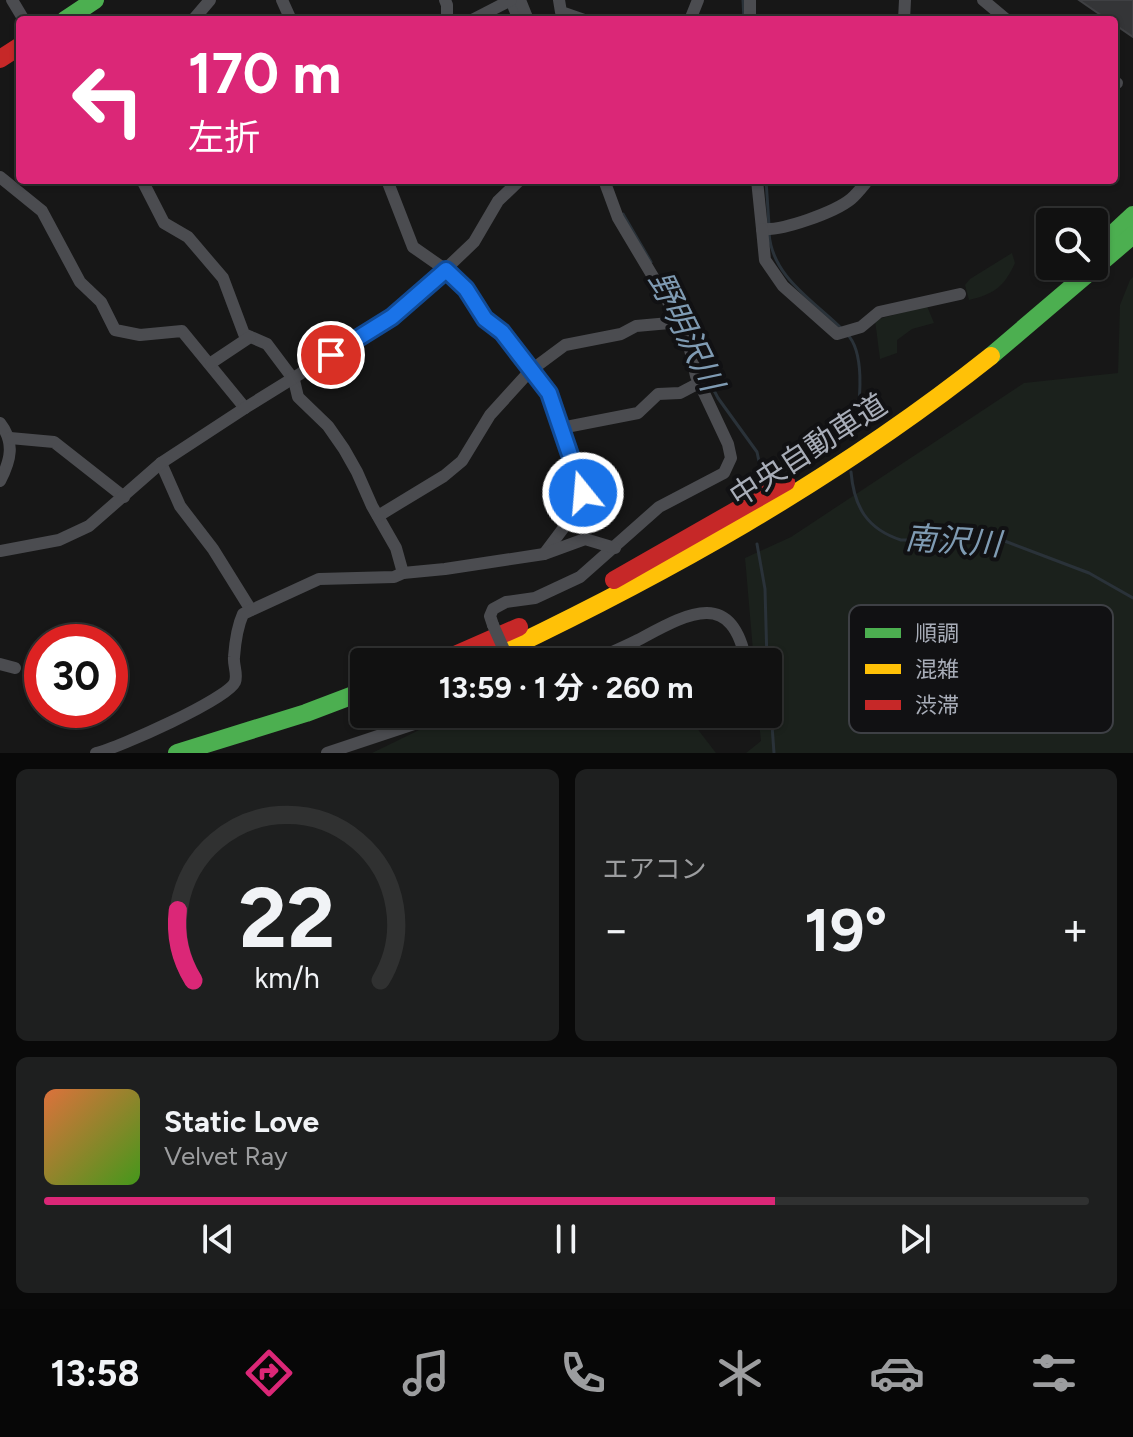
<!DOCTYPE html>
<html lang="ja">
<meta charset="utf-8">
<style>
body{margin:0;font-family:Figtree,"Noto Sans JP",sans-serif;background:#1e1f1f;color:#f1f3f6;height:100vh;display:flex;flex-direction:column;font-size:30px;white-space:nowrap}
*{box-sizing:border-box;margin:0}
p{font-size:26px;color:#9c9d9f}
.icon{flex:none;width:44px;height:44px;fill:none;stroke:currentColor;stroke-width:2;stroke-linecap:round;stroke-linejoin:round}
.map{position:relative;height:753px;overflow:hidden}
.sheet{display:flex;flex-direction:column;gap:16px;padding:16px;background:#090909;flex:1}
.sheet>*{flex:none}
.banner{position:absolute;left:16px;top:16px;width:1102px;height:168px;border-radius:8px;box-shadow:0 2px 6px #0004,0 0 0 2px #303131;background:#db2777;color:#fff;overflow:hidden}
.tools{position:absolute;left:1036px;top:208px;display:grid;gap:16px}
.tools a{display:grid;place-items:center;width:72px;height:72px;border-radius:8px;background:#111;box-shadow:0 2px 6px #0004,0 0 0 2px #303131;font-size:40px}
.speed{position:absolute;left:24px;top:624px;display:flex;gap:16px;font-size:40px;font-weight:700;text-align:center}
.speed>*{display:grid;place-content:center;width:104px;height:104px;border-radius:50%;background:#111;box-shadow:0 2px 6px #0004,0 0 0 2px #303131;line-height:1}
.speed .limit{border:12px solid #d22;background:#fff;color:#111}
.pin{position:absolute;display:grid;place-items:center;width:68px;height:68px;color:#fff;margin:-34px;border:4px solid #fff;border-radius:50%;box-shadow:0 2px 8px #0007}
.me{position:absolute;width:88px;margin:-44px;rotate:343deg;stroke-linejoin:round;filter:drop-shadow(0 0 6px #0008)}
.turn{display:flex;align-items:center;gap:28px;height:168px;padding:0 40px;font-size:36px}
.turn .icon{width:104px;height:104px;stroke-width:2.5}
.turn b{display:block;font-size:56px;line-height:68px}
.big{font-size:60px;font-weight:700;line-height:1.1}
.sheet .tile{flex:1;display:flex;flex-direction:column;justify-content:center;gap:12px;min-width:0;padding:0 28px;border-radius:12px;background:#1e1f1f}
.sheet .dial{align-items:center;gap:0}
.dial svg{height:208px;overflow:visible;fill:none;stroke:#303131;stroke-width:7;stroke-linecap:round;text-anchor:middle}
.dial text{fill:#f1f3f6;stroke:none}
.song{display:flex;align-items:center;gap:24px}
.cover{width:96px;height:96px;border-radius:12px;background:linear-gradient(135deg,hsl(20 70% 55%),hsl(100 70% 35%))}
.played{height:8px;border-radius:4px;background:linear-gradient(90deg,#db2777 70%,#303131 70%)}
.keys{display:flex;justify-content:space-around;direction:ltr}
.heat{display:flex;justify-content:space-between;align-items:center;font-size:44px;direction:ltr}
.sheet .tiles{flex:1;display:grid;gap:16px;grid-template-columns:1fr 1fr}
.tile:last-child{grid-column:span 2}
.trip{position:absolute;left:350px;top:648px;width:432px;height:80px;border-radius:8px;background:#111;box-shadow:0 2px 6px #0004,0 0 0 2px #303131;font-weight:700;line-height:80px;text-align:center}
.menu{display:flex;height:128px;justify-content:space-around;align-items:center;background:#070707;color:#9c9d9f}
.menu .icon{width:56px;height:56px}
.menu .on{color:#db2777}
.menu b{font-size:36px;color:#f1f3f6}
.map>svg:first-child{display:block}
</style>
<div class="map">
<svg width="1133" height="753" viewBox="0 0 1133 753">
<rect width="100%" height="100%" fill="#171717"/>
<g fill="#1b211c">
<path d="M1012 253 1015 263C1004 287 994 294 969 300L965 285 970 279Z"/>
<path d="M1133 277V753H746L761 741 758 714H768V662H754L745 558 791 537 1024 383 1118 373 1120 305 1130 280Z"/>
<path d="M927 306 934 323 912 329 897 340V353L880 359 875 320Z"/>
<path d="M452 714H686L716 753H372Z"/>
</g>
<g fill="none" stroke-linecap="round" stroke-linejoin="round">
<g stroke="#2a3239" stroke-width="3">
<path d="M743 0 744 20"/>
<path d="M766 180 769 225"/>
<path d="M623 214 651 262"/>
<path d="M769 233C772 277 813 300 842 329"/>
<path d="M678 307 692 329 700 364 718 398 757 452 763 480"/>
<path d="M847 334C865 352 860 398 857 423"/>
<path d="M851 472C854 507 867 529 901 540H1002L1089 573 1133 598"/>
<path d="M757 544 765 589 767 662"/>
<path d="M768 669 774 753"/>
</g>
</g>
<path fill="#343537" stroke="#3f4043" stroke-width="2" d="M1079 0H1133V37L1114 24V20H1108Z"/>
<g fill="none" stroke-linecap="round" stroke-linejoin="round">
<g stroke="#4b4c50" stroke-width="12">
<path d="M12 0 24 20"/>
<path d="M282 0 291 20"/>
<path d="M445 0 447 5V20"/>
<path d="M511 0 519 20"/>
<path d="M520 0 528 20"/>
<path d="M559 0 561 12 584 20"/>
<path d="M983 0 1007 20"/>
<path d="M193 20 210 0"/>
<path d="M472 20 511 0"/>
<path d="M690 20 698 0"/>
<path d="M750 20V0"/>
<path d="M904 20 905 0"/>
<path d="M1114 84 1117 83"/>
<path d="M0 177 42 211 80 282 101 302 115 330 140 335 182 331 245 408"/>
<path d="M142 180 164 223 188 237 223 278 244 334 267 344 294 380 298 397 328 426 344 449 357 472 372 506 396 548 403 573"/>
<path d="M387 180 413 247 446 270 466 289 485 319 502 332 549 393 583 493 568 522 544 554"/>
<path d="M757 180 762 229C783 231 835 212 851 199 857 194 863 186 868 180"/>
<path d="M762 229 765 260 783 286 837 334 861 327 879 312 960 294"/>
<path d="M211 363 250 337"/>
<path d="M0 423C15 442 11 460 0 481"/>
<path d="M561 428 638 413 658 394 680 393 699 383"/>
<path d="M10 438 54 442 124 497"/>
<path d="M161 463 180 506 213 549 251 610"/>
<path d="M378 516 444 476 462 461 490 415 530 371 565 345 621 334 636 326 681 322"/>
<path d="M0 551 59 540 89 526 161 463 245 408 392 317 409 304 474 242 498 201 520 180"/>
<path d="M493 625 490 616 493 609 506 602 535 598 580 577 659 507 724 473 731 458 728 444 696 376 686 332 618 218 604 180"/>
<path d="M587 662C605 656 621 648 638 640 685 615 732 586 746 662"/>
<path d="M0 664 15 668"/>
<path d="M96 753C118 748 228 699 235 682 238 674 233 665 234 657 235 644 238 625 243 614L319 579 394 577 403 573 445 569 544 554 585 539 615 548"/>
<path d="M327 753 444 714"/>
</g>
<g stroke="#4caf50" stroke-width="18">
<path d="M65 20 95 0"/>
<path d="M1104 242 1133 215"/>
<path d="M991 356 1133 235"/>
<path d="M177 753 306 713 364 691"/>
</g>
<path stroke="#ffc107" stroke-width="18" d="M480 662C661 577 835 480 991 356"/>
<g stroke="#c62828" stroke-width="18">
<path d="M0 59 20 46"/>
<path d="M614 580 786 482"/>
<path d="M439 662 519 627"/>
</g>
<path stroke="#4b4c50" stroke-width="12" d="M493 625 509 661"/>
</g>
<g fill="none" stroke-linecap="round" stroke-linejoin="round">
<g stroke="#114b97" stroke-width="20">
<path id="route" d="M331 355 392 317 446 270 466 289 485 319 502 332 549 393 583 493"/>
</g>
<use href="#route" stroke="#1a73e8" stroke-width="14"/>
</g>
<g text-anchor="middle" dominant-baseline="central" stroke-width="8" stroke-linejoin="round" paint-order="stroke">
<g font-size="30" fill="#a8adb8" stroke="#111113">
<text transform="translate(808 450) rotate(-33)">中央自動車道</text>
</g>
<g font-size="32" font-style="italic" fill="#7f9bb3" stroke="#111113">
<text transform="translate(686 331) rotate(64)">野明沢川</text>
<text transform="translate(953 541) rotate(4)">南沢川</text>
</g>
</g>
<rect x="849" y="605" width="264" height="128" rx="12" fill="#111113" stroke="#3e4045" stroke-width="2"/>
<rect x="865" y="628" width="36" height="10" fill="#4caf50"/>
<rect x="865" y="664" width="36" height="10" fill="#ffc107"/>
<rect x="865" y="700" width="36" height="10" fill="#c62828"/>
<g font-size="22" fill="#a8adb8">
<text x="915" y="641">順調</text>
<text x="915" y="677">混雑</text>
<text x="915" y="713">渋滞</text>
</g>
</svg>
<div class="tools">
<a><svg class="icon" aria-label="search" viewBox="0 0 24 24"><circle cx="10" cy="10" r="6"/><path d="M15 15l6 6"/></svg></a>
</div>
<div class="speed"><div class="limit">30</div></div>
<div class="pin" style="left:331px;top:355px;background:#d93025"><svg class="icon" aria-label="arrive" viewBox="0 0 24 24"><path d="M6 21V4h12l-3 4 3 4H6"/></svg></div>
<svg class="me" style="left:583px;top:493px" viewBox="-20 -20 40 40"><circle r="17" fill="#1a73e8" stroke="#fff" stroke-width="3"/><path d="M0-11L8 9 0 5-8 9z" fill="#fff"/></svg>
<div class="trip">13:59 · 1 分 · 260 m</div>
<div class="banner">
<div class="turn"><svg class="icon" aria-label="left" viewBox="0 0 24 24"><path d="M17 20v-9H6M10 6l-5 5 5 5"/></svg><div><b>170 m</b>左折</div></div>
</div>
</div>
<section class="sheet">
<div class="tiles">
<div class="tile dial"><svg viewBox="0 0 100 80">
<path d="M14 69A42 42 0 1 1 86 69"/>
<path d="M14 69A42 42 0 0 1 8 42" stroke="#db2777"/>
<text x="50" y="56" font-size="32" font-weight="700">22</text>
<text x="50" y="72" font-size="11">km/h</text>
</svg></div>
<div class="tile"><p>エアコン</p>
<div class="heat"><a>−</a><b class="big">19°</b><a>+</a></div>
</div>
<div class="tile">
<div class="song"><i class="cover"></i><div><b>Static Love</b><p>Velvet Ray</p></div></div>
<div class="played"></div>
<div class="keys"><svg class="icon" aria-label="previous" viewBox="0 0 24 24"><path d="M18 5L8 12l10 7zM5 5v14"/></svg><svg class="icon" aria-label="pause" viewBox="0 0 24 24"><path d="M8 5v14M16 5v14"/></svg><svg class="icon" aria-label="next" viewBox="0 0 24 24"><path d="M6 5l10 7-10 7zM19 5v14"/></svg></div>
</div>
</div>
</section>
<nav class="menu">
<b>13:58</b>
<svg class="icon on" aria-label="directions" viewBox="0 0 24 24"><path d="M12 3l9 9-9 9-9-9zM9 14v-3h6M13 9l2 2-2 2"/></svg>
<svg class="icon" aria-label="music" viewBox="0 0 24 24"><path d="M9 18V5l10-2v13"/><circle cx="6" cy="18" r="3"/><circle cx="16" cy="16" r="3"/></svg>
<svg class="icon" aria-label="phone" viewBox="0 0 24 24"><path d="M5 4h4l2 5-3 2q2 4 5 5l2-3 5 2v4C11 20 4 13 5 4z"/></svg>
<svg class="icon" aria-label="climate" viewBox="0 0 24 24"><path d="M12 3v18M4 7l16 10M4 17L20 7"/></svg>
<svg class="icon" aria-label="car" viewBox="0 0 24 24"><path d="M5 17H2v-5l4-1 3-4h7l3 4 3 1v5h-3M9 17h6M6 11h13"/><circle cx="7" cy="17" r="2"/><circle cx="17" cy="17" r="2"/></svg>
<svg class="icon" aria-label="filters" viewBox="0 0 24 24"><path d="M4 7h16M4 17h16"/><circle cx="9" cy="7" r="2"/><circle cx="15" cy="17" r="2"/></svg>
</nav>
